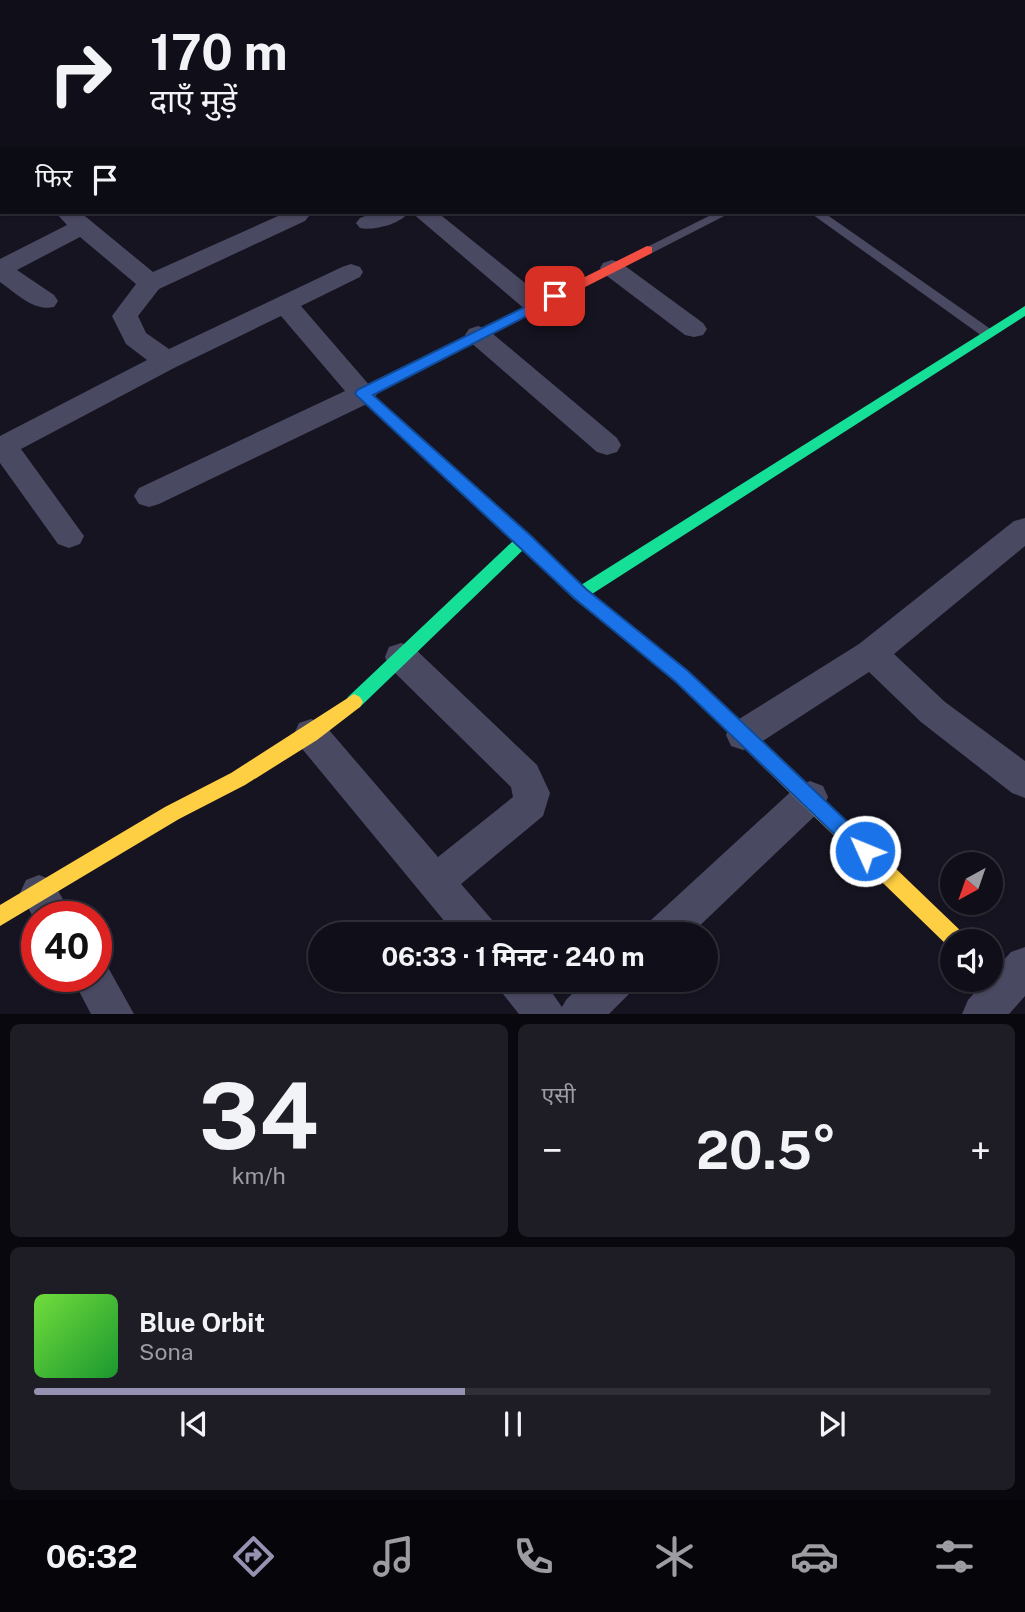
<!DOCTYPE html>
<html lang="hi">
<meta charset="utf-8">
<style>
body{margin:0;font-family:"Public Sans","Noto Sans Devanagari",sans-serif;background:#1e1d26;color:#f1f3f6;height:100vh;display:flex;flex-direction:column;font-size:26px;white-space:nowrap}
*{box-sizing:border-box;margin:0}
p{font-size:23px;color:#9c9ca2}
.icon{flex:none;width:38px;height:38px;fill:none;stroke:currentColor;stroke-width:2;stroke-linecap:round;stroke-linejoin:round}
.map{position:relative;height:1014px;overflow:hidden}
.sheet{display:flex;flex-direction:column;gap:10px;padding:10px;background:#09080e;flex:1}
.sheet>*{flex:none}
.hud{position:absolute;left:0px;top:0px;width:1026px;height:214px;box-shadow:0 2px 5px #0004,0 0 0 2px #302f38;background:#100f19;color:#f1f3f6;overflow:hidden}
.needle{width:46px;rotate:220deg}
.fabs{position:absolute;left:940px;top:852px;display:grid;gap:14px}
.fabs a{display:grid;place-items:center;width:63px;height:63px;border-radius:50%;background:#100f19;box-shadow:0 2px 5px #0004,0 0 0 2px #302f38;font-size:35px}
.speed{position:absolute;left:21px;top:901px;display:flex;gap:14px;font-size:35px;font-weight:700;text-align:center}
.speed>*{display:grid;place-content:center;width:91px;height:91px;border-radius:50%;background:#100f19;box-shadow:0 2px 5px #0004,0 0 0 2px #302f38;line-height:1}
.speed .limit{border:10px solid #d22;background:#fff;color:#111}
.pin{position:absolute;display:grid;place-items:center;width:60px;height:60px;color:#fff;margin:-30px;border-radius:14px;box-shadow:0 4px 10px #0006}
.me{position:absolute;width:77px;margin:-38px;rotate:314deg;stroke-linejoin:round;filter:drop-shadow(0 0 5px #0008)}
.turn{display:flex;align-items:center;gap:24px;height:147px;padding:0 35px;font-size:32px}
.turn .icon{width:91px;height:91px;stroke-width:2.5}
.turn b{display:block;font-size:49px;line-height:60px}
.then{display:flex;align-items:center;height:66px;padding:0 35px;background:#0003;gap:14px;font-size:26px}
.big{font-size:52px;font-weight:700;line-height:1.1}
.sheet .tile{flex:1;display:flex;flex-direction:column;justify-content:center;gap:10px;min-width:0;padding:0 24px;border-radius:10px;background:#1e1d26}
.sheet .dial{align-items:center;gap:0}
.dial b{font-size:91px;line-height:1}
.song{display:flex;align-items:center;gap:21px}
.cover{width:84px;height:84px;border-radius:10px;background:linear-gradient(135deg,hsl(100 70% 55%),hsl(130 70% 35%))}
.played{height:7px;border-radius:4px;background:linear-gradient(90deg,#9591b1 45%,#302f38 45%)}
.keys{display:flex;justify-content:space-around;direction:ltr}
.heat{display:flex;justify-content:space-between;align-items:center;font-size:38px;direction:ltr}
.sheet .tiles{flex:1;display:grid;gap:10px;grid-template-columns:1fr 1fr}
.tile:last-child{grid-column:span 2}
.trip{position:absolute;left:308px;top:922px;width:410px;height:70px;border-radius:35px;background:#100f19;box-shadow:0 2px 5px #0004,0 0 0 2px #302f38;font-weight:700;line-height:70px;text-align:center}
.dock{display:flex;height:112px;justify-content:space-around;align-items:center;background:#06060a;color:#9c9ca2}
.dock .icon{width:49px;height:49px}
.dock .selected{color:#9591b1}
.dock b{font-size:32px;color:#f1f3f6}
.map>svg:first-child{display:block}
</style>
<div class="map">
<svg width="1025" height="1014" viewBox="0 0 1025 1014">
<rect width="100%" height="100%" fill="#161421"/>
<g fill="none" stroke-linecap="round" stroke-linejoin="round">
<g fill="#4a4962" fill-rule="evenodd">
<path d="M717 212H732L652 253H642L641 250Z"/>
<path d="M809 212H823L992 330 994 333 992 336H982Z"/>
</g>
<g fill="#4a4962" fill-rule="evenodd">
<path d="M153 0H174L152 2Z"/>
<path d="M317 0H339L316 2Z"/>
<path d="M346 0H368L369 2H348Z"/>
<path d="M505 0H527L528 2H507Z"/>
<path d="M791 0H813L814 2H793Z"/>
<path d="M1009 0H1025V5L1024 2H1008Z"/>
<path d="M0 67H2L0 80Z"/>
<rect x="1024" y="88" width="1" height="13"/>
<rect x="0" y="115" width="2" height="13"/>
<path d="M2 154V168L0 169V155Z"/>
<path d="M55 212H80L153 272 287 212H306L309 216 305 221 159 289 138 316 146 333 169 349 342 267 351 264 360 267 363 272 360 277 301 306 377 394 373 401 159 504 149 507 139 504 134 496 139 488 345 391 281 316 176 367 21 449 84 536 80 544 69 548 58 544 0 463V436L147 360 126 344 112 316 136 284 80 237 17 270 54 295 58 301 54 307C34 312 16 293 0 282V259L67 225Z"/>
<path d="M376 212H409C401 224 373 231 360 228L356 223 360 218Z"/>
<path d="M411 212H437L545 299 549 305 545 311 536 313 527 311Z"/>
<path d="M612 260 621 263 703 323 707 329 703 335 694 337 685 335 603 273 600 268 603 263Z"/>
<path d="M478 326 487 329 617 438 621 445 617 452 607 455 597 452 469 341 465 335 469 329Z"/>
<path d="M1025 518V546L894 654 945 702 1025 761V798L1012 793 921 722 869 672 755 746 743 750 731 746 726 735 731 724 859 644 1014 521Z"/>
<path d="M401 643 413 647 537 765 550 793 543 816 461 884 493 921 498 934H455L299 745 294 734 299 723 311 719 323 723 438 857 513 797 511 787 389 667 385 657 389 647Z"/>
<path d="M810 781 823 786 828 797 823 808 691 934H645L650 921 797 786Z"/>
<path d="M39 875 52 880 73 917H37V924L20 893 26 880Z"/>
<path d="M1025 947V996L1009 1014H962L968 1000 986 980H990V975L1011 952Z"/>
<path d="M96 959 105 962 134 1014H91L71 976H96Z"/>
<path d="M497 980H543L562 1007 566 1000 586 980H635L629 994 609 1014H519L503 994Z"/>
</g>
<path fill="#16e098" fill-rule="evenodd" d="M1025 306V316L592 594 688 671 765 743 767 749 765 755 758 757 751 755 676 681 574 599 523 550 360 707 354 710 348 707 345 702 348 697 513 541 504 530 506 526H518L581 585Z"/>
<g fill="#ffcf43" fill-rule="evenodd">
<path d="M354 694 360 697 363 702 360 707 317 740 245 785 179 819 0 926V905L165 807 231 773Z"/>
<path d="M758 741 765 743 965 935 968 942H952L951 949 751 755 749 749 751 743Z"/>
</g>
<path fill="#f24e42" fill-rule="evenodd" d="M647 246 652 247V253L373 395 518 526 520 530 518 534H506L356 394 358 390Z"/>
</g>
<path fill="#1a73e8" stroke="#114b97" stroke-width="2" d="M555 292 560 293V299L373 395 530 535 586 589 688 671 872 845 875 851 872 857 865 860 858 857 676 682 574 598 355 394 357 390Z"/>
</svg>
<div class="fabs">
<a><svg class="needle" viewBox="-14 -14 28 28"><path d="M0-13l5 13h-10z" fill="#e53935"/><path d="M0 13l5-13h-10z" fill="#9c9ca2"/></svg></a>
<a><svg class="icon" aria-label="sound" viewBox="0 0 24 24"><path d="M4 9h4l5-4v14l-5-4H4zM17 9q2 3 0 6"/></svg></a>
</div>
<div class="speed"><div class="limit">40</div></div>
<div class="pin" style="left:555px;top:296px;background:#d93025"><svg class="icon" aria-label="arrive" viewBox="0 0 24 24"><path d="M6 21V4h12l-3 4 3 4H6"/></svg></div>
<svg class="me" style="left:865px;top:851px" viewBox="-20 -20 40 40"><circle r="17" fill="#1a73e8" stroke="#fff" stroke-width="3"/><path d="M0-11L8 9 0 5-8 9z" fill="#fff"/></svg>
<div class="trip">06:33 · 1 मिनट · 240 m</div>
<div class="hud">
<div class="turn"><svg class="icon" aria-label="right" viewBox="0 0 24 24"><path d="M7 20v-9h11M14 6l5 5-5 5"/></svg><div><b>170 m</b>दाएँ मुड़ें</div></div>
<div class="then">फिर<svg class="icon" aria-label="arrive" viewBox="0 0 24 24"><path d="M6 21V4h12l-3 4 3 4H6"/></svg></div>
</div>
</div>
<section class="sheet">
<div class="tiles">
<div class="tile dial"><b>34</b><p>km/h</p></div>
<div class="tile"><p>एसी</p>
<div class="heat"><a>−</a><b class="big">20.5°</b><a>+</a></div>
</div>
<div class="tile">
<div class="song"><i class="cover"></i><div><b>Blue Orbit</b><p>Sona</p></div></div>
<div class="played"></div>
<div class="keys"><svg class="icon" aria-label="previous" viewBox="0 0 24 24"><path d="M18 5L8 12l10 7zM5 5v14"/></svg><svg class="icon" aria-label="pause" viewBox="0 0 24 24"><path d="M8 5v14M16 5v14"/></svg><svg class="icon" aria-label="next" viewBox="0 0 24 24"><path d="M6 5l10 7-10 7zM19 5v14"/></svg></div>
</div>
</div>
</section>
<nav class="dock">
<b>06:32</b>
<svg class="icon selected" aria-label="directions" viewBox="0 0 24 24"><path d="M12 3l9 9-9 9-9-9zM9 14v-3h6M13 9l2 2-2 2"/></svg>
<svg class="icon" aria-label="music" viewBox="0 0 24 24"><path d="M9 18V5l10-2v13"/><circle cx="6" cy="18" r="3"/><circle cx="16" cy="16" r="3"/></svg>
<svg class="icon" aria-label="phone" viewBox="0 0 24 24"><path d="M5 4h4l2 5-3 2q2 4 5 5l2-3 5 2v4C11 20 4 13 5 4z"/></svg>
<svg class="icon" aria-label="climate" viewBox="0 0 24 24"><path d="M12 3v18M4 7l16 10M4 17L20 7"/></svg>
<svg class="icon" aria-label="car" viewBox="0 0 24 24"><path d="M5 17H2v-5l4-1 3-4h7l3 4 3 1v5h-3M9 17h6M6 11h13"/><circle cx="7" cy="17" r="2"/><circle cx="17" cy="17" r="2"/></svg>
<svg class="icon" aria-label="filters" viewBox="0 0 24 24"><path d="M4 7h16M4 17h16"/><circle cx="9" cy="7" r="2"/><circle cx="15" cy="17" r="2"/></svg>
</nav>
